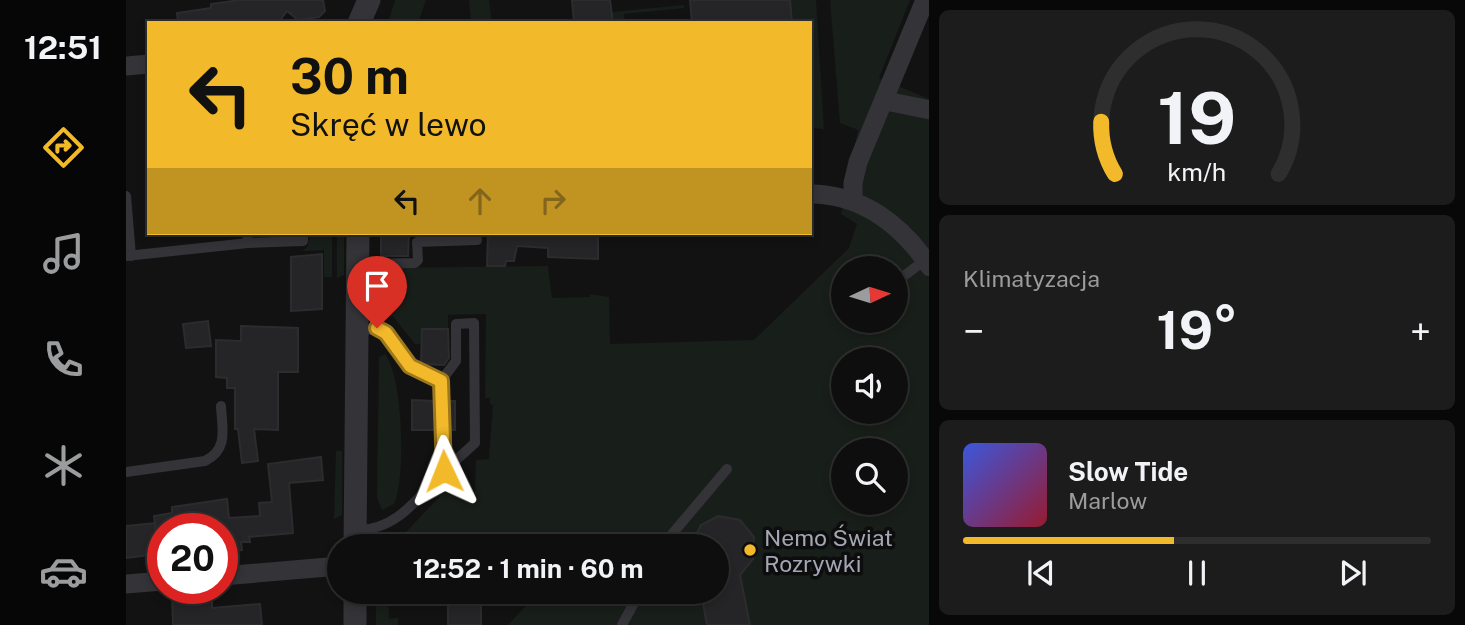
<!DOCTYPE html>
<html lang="pl">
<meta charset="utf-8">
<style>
body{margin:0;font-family:"Public Sans",sans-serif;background:#1c1c1c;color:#f1f3f6;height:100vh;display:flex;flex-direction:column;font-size:26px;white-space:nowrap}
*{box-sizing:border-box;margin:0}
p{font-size:23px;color:#9b9c9e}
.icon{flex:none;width:38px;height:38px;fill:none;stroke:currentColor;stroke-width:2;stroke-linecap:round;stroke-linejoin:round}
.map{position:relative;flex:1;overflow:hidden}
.details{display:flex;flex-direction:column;gap:10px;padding:10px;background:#080808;width:536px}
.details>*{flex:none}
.banner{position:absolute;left:21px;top:21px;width:665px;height:214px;border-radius:0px;box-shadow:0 4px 10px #0003,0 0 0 2px #2e2e2e;background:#f2ba2b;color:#111;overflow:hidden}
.needle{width:46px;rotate:86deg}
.tools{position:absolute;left:705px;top:256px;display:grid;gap:14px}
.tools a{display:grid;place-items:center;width:77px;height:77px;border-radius:50%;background:#0e0e0e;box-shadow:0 4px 10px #0003,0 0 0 2px #2e2e2e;font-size:35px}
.speed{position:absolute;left:21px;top:513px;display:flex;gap:14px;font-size:35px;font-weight:700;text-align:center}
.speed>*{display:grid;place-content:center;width:91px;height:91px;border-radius:50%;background:#0e0e0e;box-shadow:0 4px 10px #0003,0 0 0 2px #2e2e2e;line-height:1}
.speed .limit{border:10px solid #d22;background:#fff;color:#111}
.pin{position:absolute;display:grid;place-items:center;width:60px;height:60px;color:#fff;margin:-72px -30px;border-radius:50% 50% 50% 0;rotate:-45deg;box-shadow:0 0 7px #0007}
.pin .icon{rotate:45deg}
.me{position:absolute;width:77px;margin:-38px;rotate:358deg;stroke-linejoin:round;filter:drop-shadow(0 0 5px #0008)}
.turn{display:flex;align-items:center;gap:24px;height:147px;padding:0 28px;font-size:32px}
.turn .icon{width:91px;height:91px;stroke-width:2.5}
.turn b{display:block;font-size:49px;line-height:60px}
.lanes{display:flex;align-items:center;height:66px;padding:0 28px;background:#0003;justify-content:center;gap:35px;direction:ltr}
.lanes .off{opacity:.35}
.big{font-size:52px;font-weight:700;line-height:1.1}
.details .card{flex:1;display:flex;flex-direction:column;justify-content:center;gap:10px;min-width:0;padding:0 24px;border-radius:10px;background:#1c1c1c}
.details .dial{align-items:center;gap:0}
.dial svg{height:182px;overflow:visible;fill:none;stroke:#2e2e2e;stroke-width:7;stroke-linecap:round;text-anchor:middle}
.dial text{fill:#f1f3f6;stroke:none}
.song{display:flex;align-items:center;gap:21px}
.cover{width:84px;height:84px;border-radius:10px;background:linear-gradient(135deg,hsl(230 70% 55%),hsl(350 70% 35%))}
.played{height:7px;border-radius:4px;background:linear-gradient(90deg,#f2ba2b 45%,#2e2e2e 45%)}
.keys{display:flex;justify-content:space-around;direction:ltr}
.heat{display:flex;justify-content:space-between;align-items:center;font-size:38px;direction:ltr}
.trip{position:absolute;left:201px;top:534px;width:402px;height:70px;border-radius:35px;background:#0e0e0e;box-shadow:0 4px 10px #0003,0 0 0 2px #2e2e2e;font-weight:700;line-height:70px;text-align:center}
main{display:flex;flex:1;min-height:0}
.tabs{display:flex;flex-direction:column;width:126px;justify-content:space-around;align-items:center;background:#060606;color:#9b9c9e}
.tabs .icon{width:49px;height:49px}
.tabs .active{color:#f2ba2b}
.tabs b{font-size:32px;color:#f1f3f6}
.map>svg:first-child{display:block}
</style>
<main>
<nav class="tabs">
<b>12:51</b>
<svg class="icon active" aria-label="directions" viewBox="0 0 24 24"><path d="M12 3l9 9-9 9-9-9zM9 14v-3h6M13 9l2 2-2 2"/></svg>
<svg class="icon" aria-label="music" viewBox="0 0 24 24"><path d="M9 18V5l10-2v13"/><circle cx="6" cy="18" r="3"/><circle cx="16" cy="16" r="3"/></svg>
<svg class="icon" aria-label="phone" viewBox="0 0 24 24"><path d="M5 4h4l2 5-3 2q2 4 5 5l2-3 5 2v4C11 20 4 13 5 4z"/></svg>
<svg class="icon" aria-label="climate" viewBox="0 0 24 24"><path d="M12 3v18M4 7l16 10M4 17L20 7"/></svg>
<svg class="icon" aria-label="car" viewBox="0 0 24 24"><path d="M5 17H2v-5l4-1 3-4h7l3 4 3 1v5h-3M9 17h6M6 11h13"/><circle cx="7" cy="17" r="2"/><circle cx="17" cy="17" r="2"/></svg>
</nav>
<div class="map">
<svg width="804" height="625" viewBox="0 0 804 625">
<rect width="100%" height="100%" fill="#121213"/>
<g fill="#181e19" fill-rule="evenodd">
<path d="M269 0H300L292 23H262Z"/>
<path d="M343 0H363L366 23H345Z"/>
<path d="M664 0H690L698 129 684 128V23H666Z"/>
<path d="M704 0H784L753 78 803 99V625H382L410 595 384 594V592H592V546H267L328 481V493L349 492 350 460 363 459 367 405 364 404V398H359L360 314 322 315V329H296V344H289L256 303 253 268 422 266 426 298 464 297V294L483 297 484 344 628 340 723 248 731 224 715 214 732 130 714 123ZM718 268H770V320H718ZM718 359H770V411H718ZM718 450H770V502H718Z"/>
<path d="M558 5V8L498 14 499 23H487L486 12Z"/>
<path d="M184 233H206V277H198V250L177 251 182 246Z"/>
<path d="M211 233H218V275L211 278Z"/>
<path d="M259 354C277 376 280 479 268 504L256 510 251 497 253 357Z"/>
<path d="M210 451H216V515L208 519Z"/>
<path d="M250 592H262L263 619 272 618V625H250Z"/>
</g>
<g fill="#252527" stroke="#2c2c2f" stroke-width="2">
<path d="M114 0H197L199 11 193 17 172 20 161 11 152 23H52L51 13 85 8V4Z"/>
<path d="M446 0H484L487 23H448Z"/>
<path d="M564 0H664L666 23H566Z"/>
<path d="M255 233H283L282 256H255Z"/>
<path d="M362 233H472V259L422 257V248L391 246 388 261H380L379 266H361Z"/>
<path d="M196 254V309L165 311V257Z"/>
<path d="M82 321 85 346 60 348 57 324Z"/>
<path d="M115 326 172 328V372H152V430L128 429 132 461 116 463 112 429H109V388H101V378L90 377V340L115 341Z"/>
<path d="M296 329H322L323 358 318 365 295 364Z"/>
<path d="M286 400 308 401 309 430H286Z"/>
<path d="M323 401H329V430H324Z"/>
<path d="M195 457 197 480 163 483 167 533 123 537 124 542H115L116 550 96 552V528H84V526L37 528 30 532 28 516 46 513V507L101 499 103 518 134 516 133 503 146 502 142 464Z"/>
<path d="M592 516 614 520 628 537 627 559 614 575 624 625H581L575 592H592V546H564L575 525Z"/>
<path d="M29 523 32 554 0 558V526Z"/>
<path d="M86 588V608L134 604 136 625H47L46 590Z"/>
<rect x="322" y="592" width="33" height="33"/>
</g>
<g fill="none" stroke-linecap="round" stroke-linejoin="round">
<g stroke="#333338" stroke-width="10">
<path d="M0 196 5 256"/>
<path d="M121 233 122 243 177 241V233"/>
<path d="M0 256 122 243"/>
<path d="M232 264 289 263 292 260 291 242 351 240"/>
<path d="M770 282 799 260"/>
<path d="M315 381 330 361V324L348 323 349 443 318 471"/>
<path d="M0 472 79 461C103 449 96 428 95 406"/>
<path d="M230 530C270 531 292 498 318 471L315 381C306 377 294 373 285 367 259 348 276 328 231 329"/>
<path d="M536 546 601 469"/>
<path d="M496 625 514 592"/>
</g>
<g stroke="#333338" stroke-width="19">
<path d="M0 66 23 64"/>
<path d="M760 101 804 110"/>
<path d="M684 194C736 194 776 225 804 267"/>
<path d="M727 201V183L732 162 799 0"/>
<path d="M96 576 214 566"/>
<path d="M0 584 37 581"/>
</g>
<g stroke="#333338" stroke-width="23">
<path d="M233 23 243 0"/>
<path d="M229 546 232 233"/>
<path d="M229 625V592"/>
</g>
</g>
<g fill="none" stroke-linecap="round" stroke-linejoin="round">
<g stroke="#9d791c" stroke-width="18">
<path id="route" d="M251 328 260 333 284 366 315 381 318 471"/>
</g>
<use href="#route" stroke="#f2ba2b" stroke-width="12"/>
</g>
<circle fill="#f2ba2b" stroke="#0d0d0e" stroke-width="2.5" cx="624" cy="550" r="7"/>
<g text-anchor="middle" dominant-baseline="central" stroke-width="7" stroke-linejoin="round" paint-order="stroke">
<g font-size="23" fill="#a3a7b4" stroke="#0d0d0e" text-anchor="start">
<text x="638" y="537">Nemo Świat<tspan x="638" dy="26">Rozrywki</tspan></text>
</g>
</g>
</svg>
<div class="tools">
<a><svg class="needle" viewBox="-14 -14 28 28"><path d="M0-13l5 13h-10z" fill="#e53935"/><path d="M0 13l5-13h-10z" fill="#9b9c9e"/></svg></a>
<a><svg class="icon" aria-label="sound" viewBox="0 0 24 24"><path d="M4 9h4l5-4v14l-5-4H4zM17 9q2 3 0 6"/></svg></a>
<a><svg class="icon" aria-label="search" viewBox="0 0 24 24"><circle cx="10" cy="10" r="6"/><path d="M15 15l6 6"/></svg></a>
</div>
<div class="speed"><div class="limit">20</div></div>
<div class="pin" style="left:251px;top:328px;background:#d93025"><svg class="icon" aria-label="arrive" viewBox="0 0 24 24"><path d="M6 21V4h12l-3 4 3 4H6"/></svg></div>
<svg class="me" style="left:318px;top:471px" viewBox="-20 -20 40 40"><path d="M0-17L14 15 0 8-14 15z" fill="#f2ba2b" stroke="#fff" stroke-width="4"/></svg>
<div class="trip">12:52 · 1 min · 60 m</div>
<div class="banner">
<div class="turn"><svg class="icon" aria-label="left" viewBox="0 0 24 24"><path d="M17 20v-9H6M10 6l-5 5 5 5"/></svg><div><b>30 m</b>Skręć w lewo</div></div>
<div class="lanes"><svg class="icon" aria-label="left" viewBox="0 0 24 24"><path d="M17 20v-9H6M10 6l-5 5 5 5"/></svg><svg class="icon off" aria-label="ahead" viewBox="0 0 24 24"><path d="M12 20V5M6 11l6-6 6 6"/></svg><svg class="icon off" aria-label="right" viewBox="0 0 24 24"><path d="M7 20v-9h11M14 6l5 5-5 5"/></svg></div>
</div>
</div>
<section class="details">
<div class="card dial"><svg viewBox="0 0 100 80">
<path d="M14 69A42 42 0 1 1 86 69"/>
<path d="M14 69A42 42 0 0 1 8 46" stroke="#f2ba2b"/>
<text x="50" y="56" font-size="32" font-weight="700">19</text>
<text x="50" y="72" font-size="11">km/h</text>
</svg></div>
<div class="card"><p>Klimatyzacja</p>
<div class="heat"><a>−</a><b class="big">19°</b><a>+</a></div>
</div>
<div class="card">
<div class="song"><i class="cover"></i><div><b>Slow Tide</b><p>Marlow</p></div></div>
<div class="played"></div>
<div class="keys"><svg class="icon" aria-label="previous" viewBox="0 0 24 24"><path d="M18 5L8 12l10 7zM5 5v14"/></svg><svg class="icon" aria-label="pause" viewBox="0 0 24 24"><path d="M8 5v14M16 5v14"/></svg><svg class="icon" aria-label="next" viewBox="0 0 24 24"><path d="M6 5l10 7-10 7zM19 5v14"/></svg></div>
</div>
</section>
</main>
